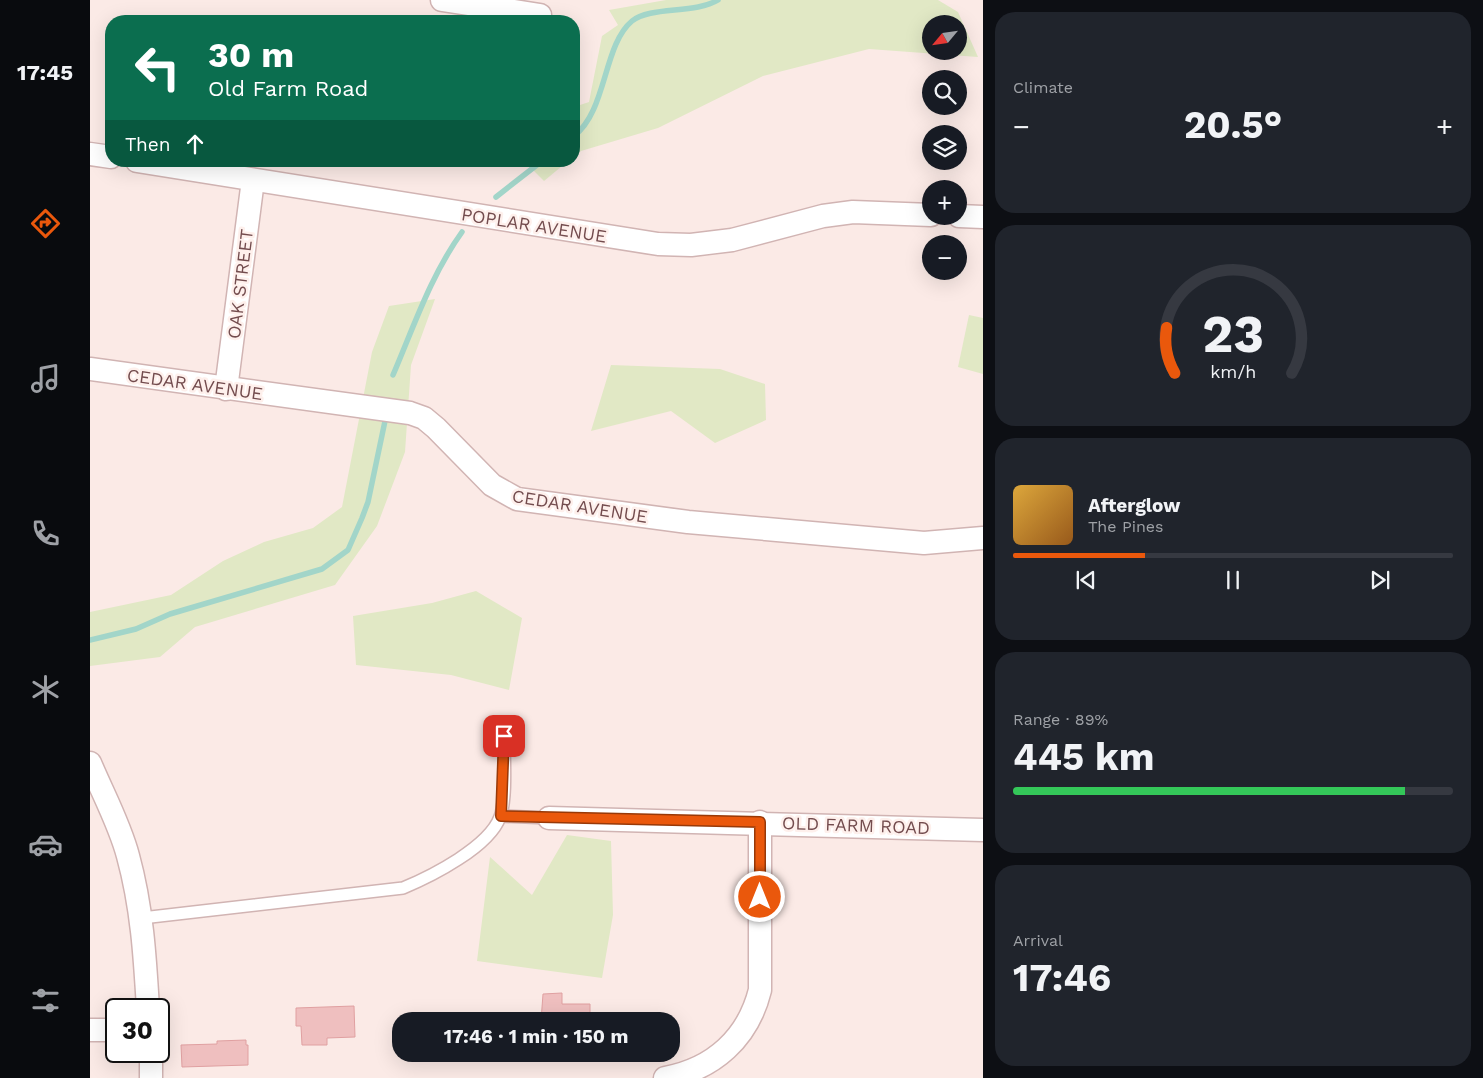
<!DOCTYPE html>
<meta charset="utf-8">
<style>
body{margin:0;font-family:"Work Sans",sans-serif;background:#20242c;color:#f1f3f6;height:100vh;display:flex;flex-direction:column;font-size:19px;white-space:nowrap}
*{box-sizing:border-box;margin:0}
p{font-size:16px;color:#9ea1a6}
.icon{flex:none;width:28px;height:28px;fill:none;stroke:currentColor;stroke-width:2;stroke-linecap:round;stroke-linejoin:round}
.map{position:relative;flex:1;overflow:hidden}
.side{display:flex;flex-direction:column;gap:12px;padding:12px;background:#0d0f14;width:500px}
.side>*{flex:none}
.hud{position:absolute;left:15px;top:15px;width:475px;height:152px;border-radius:20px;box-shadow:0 5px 20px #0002;background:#0b6e4f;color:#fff;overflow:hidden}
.needle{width:32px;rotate:241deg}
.buttons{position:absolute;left:832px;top:15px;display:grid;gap:10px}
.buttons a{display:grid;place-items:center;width:45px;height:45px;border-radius:50%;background:#171b24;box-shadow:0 5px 20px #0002;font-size:25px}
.speed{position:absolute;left:15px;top:998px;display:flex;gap:10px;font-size:25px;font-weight:700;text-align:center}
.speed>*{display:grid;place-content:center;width:65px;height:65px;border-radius:50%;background:#171b24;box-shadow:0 5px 20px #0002;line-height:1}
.speed .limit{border:2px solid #111;border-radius:8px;background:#fff;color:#111}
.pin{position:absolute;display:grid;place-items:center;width:42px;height:42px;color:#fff;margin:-21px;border-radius:10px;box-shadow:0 2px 8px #0006}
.me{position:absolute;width:55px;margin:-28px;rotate:0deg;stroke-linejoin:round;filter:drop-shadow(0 0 4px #0008)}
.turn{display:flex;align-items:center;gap:18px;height:105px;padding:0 20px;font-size:22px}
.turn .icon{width:65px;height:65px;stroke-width:2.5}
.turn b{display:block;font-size:35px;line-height:42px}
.then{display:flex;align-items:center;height:48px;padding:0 20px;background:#0003;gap:10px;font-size:19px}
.big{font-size:38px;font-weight:700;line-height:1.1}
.side .card{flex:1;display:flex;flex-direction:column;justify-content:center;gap:8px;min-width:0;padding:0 18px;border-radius:20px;background:#20242c}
.side .dial{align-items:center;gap:0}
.dial svg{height:130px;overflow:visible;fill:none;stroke:#363941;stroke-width:7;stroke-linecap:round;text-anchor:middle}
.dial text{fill:#f1f3f6;stroke:none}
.song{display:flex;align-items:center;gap:15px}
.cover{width:60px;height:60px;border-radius:8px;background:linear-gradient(135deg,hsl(40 70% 55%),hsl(30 70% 35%))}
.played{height:5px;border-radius:2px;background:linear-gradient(90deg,#ea580c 30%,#363941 30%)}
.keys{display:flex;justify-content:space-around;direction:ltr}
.heat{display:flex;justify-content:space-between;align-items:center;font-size:28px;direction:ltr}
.charge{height:8px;border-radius:4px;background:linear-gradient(90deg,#34c759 89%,#363941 0)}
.trip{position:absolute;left:302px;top:1012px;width:288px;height:50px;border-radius:20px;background:#171b24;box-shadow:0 5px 20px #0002;font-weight:700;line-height:50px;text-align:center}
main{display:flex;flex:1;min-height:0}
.tabs{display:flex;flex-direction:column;width:90px;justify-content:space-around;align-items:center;background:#090b0e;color:#9ea1a6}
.tabs .icon{width:35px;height:35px}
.tabs .current{color:#ea580c}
.tabs b{font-size:22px;color:#f1f3f6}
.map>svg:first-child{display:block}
</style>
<main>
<nav class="tabs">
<b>17:45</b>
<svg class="icon current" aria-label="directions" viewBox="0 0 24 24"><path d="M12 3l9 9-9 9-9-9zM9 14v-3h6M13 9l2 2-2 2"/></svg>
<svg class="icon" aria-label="music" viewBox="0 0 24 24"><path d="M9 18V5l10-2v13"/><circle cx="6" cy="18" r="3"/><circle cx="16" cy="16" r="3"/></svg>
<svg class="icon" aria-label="phone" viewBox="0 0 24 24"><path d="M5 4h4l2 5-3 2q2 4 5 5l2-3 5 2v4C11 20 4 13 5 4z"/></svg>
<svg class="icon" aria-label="climate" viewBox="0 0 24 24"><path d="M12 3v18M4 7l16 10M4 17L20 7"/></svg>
<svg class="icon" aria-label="car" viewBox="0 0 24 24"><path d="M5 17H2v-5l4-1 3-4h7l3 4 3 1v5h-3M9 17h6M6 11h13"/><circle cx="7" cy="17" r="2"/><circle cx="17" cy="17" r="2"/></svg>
<svg class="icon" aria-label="filters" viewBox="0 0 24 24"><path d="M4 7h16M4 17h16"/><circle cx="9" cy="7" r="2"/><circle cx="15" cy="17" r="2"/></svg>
</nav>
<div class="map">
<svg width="893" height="1078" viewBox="0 0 893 1078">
<rect width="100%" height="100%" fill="#fbeae6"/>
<g fill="#e1e8c5" fill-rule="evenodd">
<path d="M576 0H848L868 12 888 57 779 49 673 76 568 128 491 151 484 157V107L499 102 512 36 528 25 519 10ZM841 24H869V51H841Z"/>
<path d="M434 161H478L454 181Z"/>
<path d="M345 299 321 365 315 452 287 526 245 585 105 627 70 657 0 666V612L81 595 133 561 174 542 223 528 252 507 282 352 299 306Z"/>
<path d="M879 315 893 318V374L868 367Z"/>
<path d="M521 365 630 369 675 384 676 420 625 443 581 411 501 431Z"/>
<path d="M386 591 432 618 419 690 361 675 266 665 263 616 342 603Z"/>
<path d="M477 835 521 841 523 915 512 978 387 961 400 857 442 895Z"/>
</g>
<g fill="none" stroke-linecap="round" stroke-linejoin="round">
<g stroke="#a2d5c9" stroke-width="5.5">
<path d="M484 136C517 111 513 45 542 21 560 6 605 14 628 0"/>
<path d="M406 197 452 161"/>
<path d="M303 375C324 326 341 275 372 232"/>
<path d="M0 640 46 629 80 614 232 569 258 550 272 518 278 502 295 421"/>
</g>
</g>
<g fill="#efbfbf" stroke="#e0a0a1">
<path d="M472 993V1004H500V1021H451L453 994Z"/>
<path d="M264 1006 265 1037 237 1038V1045H212L211 1026H206V1008Z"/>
<path d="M156 1040V1045H158V1065L92 1067 91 1045 127 1044V1041Z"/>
</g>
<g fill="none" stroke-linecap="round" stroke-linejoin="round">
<g stroke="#d1b4b3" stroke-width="14">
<g id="service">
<path d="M411 816 459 818"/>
<path d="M52 918 313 888C342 876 399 847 410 817 417 799 414 757 414 737"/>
</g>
</g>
<g stroke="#d1b4b3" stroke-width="25">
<g id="minor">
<path d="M352 0 450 15"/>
<path d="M0 154 21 157"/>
<path d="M47 161 568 244 601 245 642 240 733 216 763 212 841 215"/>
<path d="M869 216 893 217"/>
<path d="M0 369 320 413 334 418 346 428 402 485 427 499 598 522 834 543 893 538"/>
<path d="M136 389 163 180"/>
<path d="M0 763C13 794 30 825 38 856 52 907 55 957 58 1009"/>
<path d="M459 818 893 830"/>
<path d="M0 1030H26"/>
<path d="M61 1051V1078"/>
<path d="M575 1078C624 1069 658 1038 670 990V822"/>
</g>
</g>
<use href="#service" stroke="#fff" stroke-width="11"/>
<use href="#minor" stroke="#fff" stroke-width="22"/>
</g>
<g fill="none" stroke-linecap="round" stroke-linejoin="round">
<g stroke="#983908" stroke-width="12">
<path id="route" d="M414 736 411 816 670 822V897"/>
</g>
<use href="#route" stroke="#ea580c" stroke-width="9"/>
</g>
<g text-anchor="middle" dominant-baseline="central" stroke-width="5" stroke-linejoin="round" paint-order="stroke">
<g font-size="18" fill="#734c4e" stroke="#fef0ec">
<text transform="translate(444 225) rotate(9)">POPLAR AVENUE</text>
<text transform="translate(150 284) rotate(-83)">OAK STREET</text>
<text transform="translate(105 384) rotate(8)">CEDAR AVENUE</text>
<text transform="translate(490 506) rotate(9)">CEDAR AVENUE</text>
<text transform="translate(766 825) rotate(2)">OLD FARM ROAD</text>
</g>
</g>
</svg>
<div class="buttons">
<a><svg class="needle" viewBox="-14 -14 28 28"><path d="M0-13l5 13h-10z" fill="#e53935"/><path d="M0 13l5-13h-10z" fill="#9ea1a6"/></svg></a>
<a><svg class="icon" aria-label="search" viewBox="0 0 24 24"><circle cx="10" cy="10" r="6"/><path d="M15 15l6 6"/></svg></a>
<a><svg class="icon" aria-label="layers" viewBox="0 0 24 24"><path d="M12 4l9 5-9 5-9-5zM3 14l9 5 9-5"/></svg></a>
<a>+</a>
<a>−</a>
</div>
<div class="speed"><div class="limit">30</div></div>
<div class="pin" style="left:414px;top:736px;background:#d93025"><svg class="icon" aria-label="arrive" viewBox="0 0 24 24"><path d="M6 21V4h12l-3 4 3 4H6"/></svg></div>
<svg class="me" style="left:670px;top:897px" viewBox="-20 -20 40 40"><circle r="17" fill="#ea580c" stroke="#fff" stroke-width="3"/><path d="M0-11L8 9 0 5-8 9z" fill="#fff"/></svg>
<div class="trip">17:46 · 1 min · 150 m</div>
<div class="hud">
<div class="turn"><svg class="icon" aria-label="left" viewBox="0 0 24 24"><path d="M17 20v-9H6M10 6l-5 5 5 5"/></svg><div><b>30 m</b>Old Farm Road</div></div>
<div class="then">Then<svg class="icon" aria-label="ahead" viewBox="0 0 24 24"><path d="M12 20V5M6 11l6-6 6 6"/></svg></div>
</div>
</div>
<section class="side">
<div class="card"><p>Climate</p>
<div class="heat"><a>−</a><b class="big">20.5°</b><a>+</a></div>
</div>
<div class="card dial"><svg viewBox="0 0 100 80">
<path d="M14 69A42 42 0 1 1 86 69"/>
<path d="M14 69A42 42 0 0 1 9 41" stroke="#ea580c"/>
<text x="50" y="56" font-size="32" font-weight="700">23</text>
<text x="50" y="72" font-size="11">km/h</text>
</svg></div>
<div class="card">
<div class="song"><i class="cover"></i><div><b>Afterglow</b><p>The Pines</p></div></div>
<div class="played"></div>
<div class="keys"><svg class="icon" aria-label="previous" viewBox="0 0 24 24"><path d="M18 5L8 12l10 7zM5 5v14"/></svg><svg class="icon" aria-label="pause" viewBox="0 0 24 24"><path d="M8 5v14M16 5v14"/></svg><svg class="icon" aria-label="next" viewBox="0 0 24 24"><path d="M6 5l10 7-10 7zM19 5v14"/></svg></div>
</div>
<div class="card"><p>Range · 89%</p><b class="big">445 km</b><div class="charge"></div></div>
<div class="card"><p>Arrival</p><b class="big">17:46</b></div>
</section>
</main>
